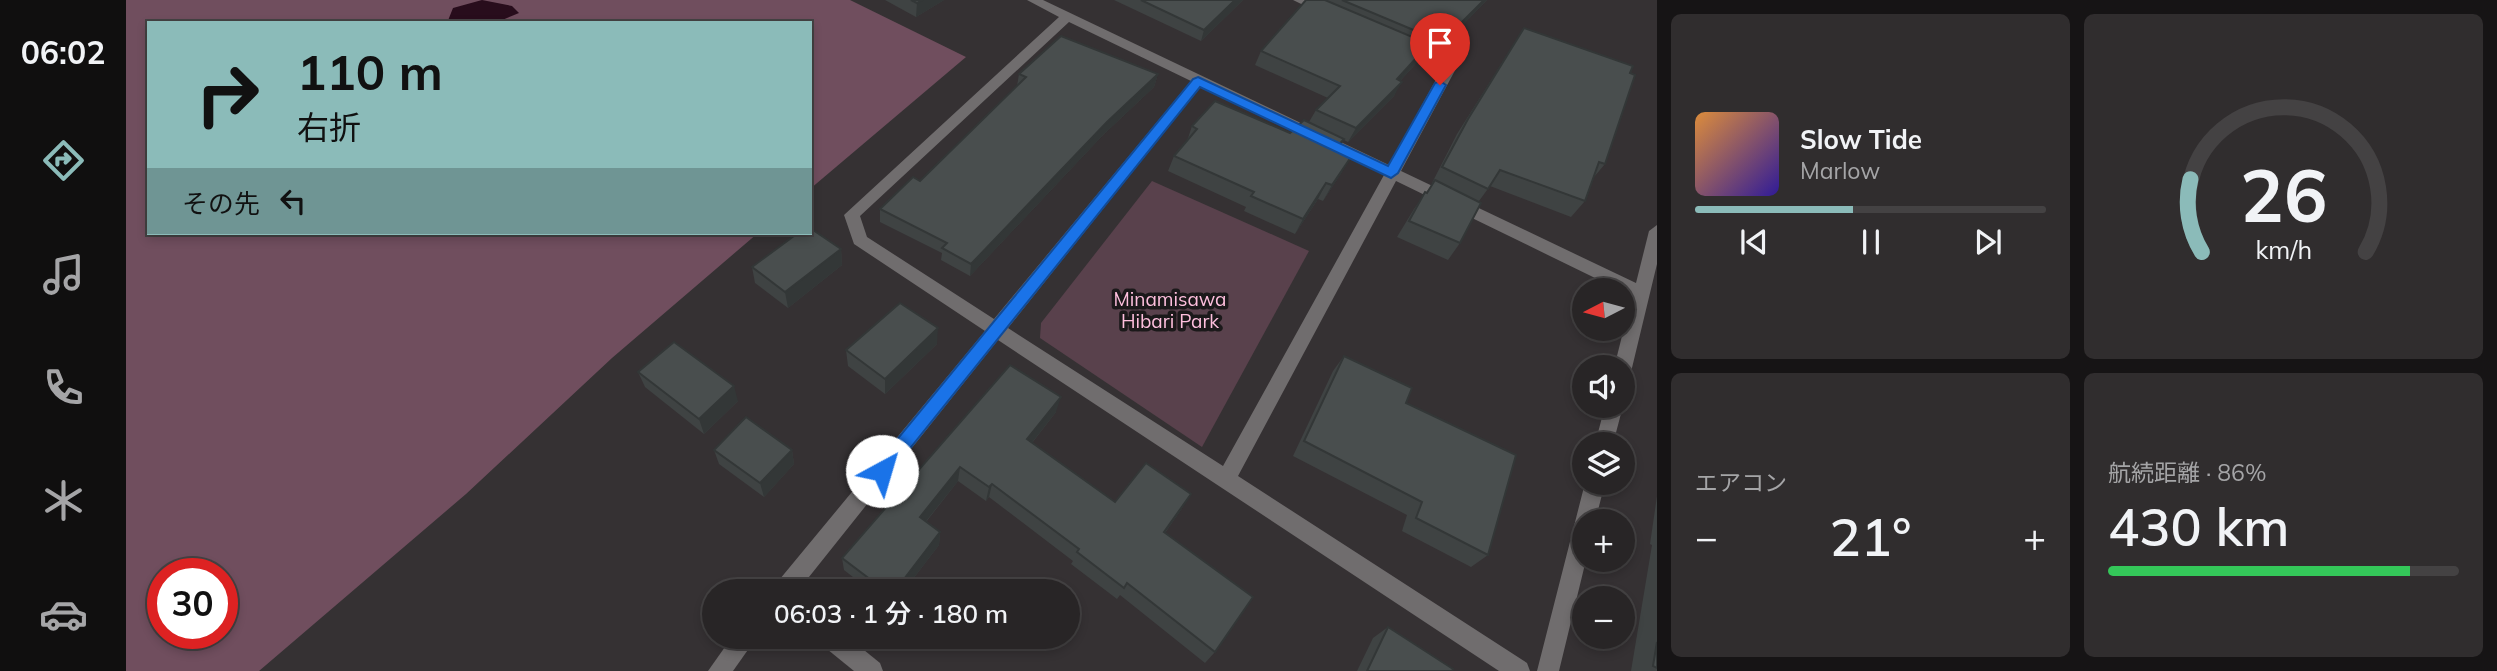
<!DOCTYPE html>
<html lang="ja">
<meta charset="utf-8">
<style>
body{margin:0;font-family:Mulish,"Noto Sans JP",sans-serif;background:#302d2e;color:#f1f3f6;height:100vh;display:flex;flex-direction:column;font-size:26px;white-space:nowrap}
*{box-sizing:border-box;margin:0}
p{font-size:23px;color:#a5a5a7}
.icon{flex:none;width:38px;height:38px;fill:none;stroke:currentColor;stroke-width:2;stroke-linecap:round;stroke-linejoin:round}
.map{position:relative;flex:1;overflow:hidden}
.details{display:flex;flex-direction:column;gap:14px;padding:14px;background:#161415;width:840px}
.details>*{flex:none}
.top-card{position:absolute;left:21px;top:21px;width:665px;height:214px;border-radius:0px;box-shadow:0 4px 10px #0003,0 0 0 2px #444243;background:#8bbbb9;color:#111;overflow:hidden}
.needle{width:46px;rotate:264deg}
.tools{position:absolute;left:1446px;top:278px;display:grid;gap:14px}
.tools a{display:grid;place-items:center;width:63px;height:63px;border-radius:50%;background:#282526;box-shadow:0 4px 10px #0003,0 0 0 2px #444243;font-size:35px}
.speed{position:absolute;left:21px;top:558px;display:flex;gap:14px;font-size:35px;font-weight:700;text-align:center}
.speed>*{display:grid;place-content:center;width:91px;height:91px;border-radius:50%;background:#282526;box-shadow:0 4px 10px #0003,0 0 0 2px #444243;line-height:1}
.speed .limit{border:10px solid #d22;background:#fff;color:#111}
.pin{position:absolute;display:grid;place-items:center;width:60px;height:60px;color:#fff;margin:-72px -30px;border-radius:50% 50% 50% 0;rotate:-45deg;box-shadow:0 0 7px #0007}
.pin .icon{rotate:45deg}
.me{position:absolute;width:77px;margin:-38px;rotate:39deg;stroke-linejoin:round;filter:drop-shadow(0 0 5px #0008)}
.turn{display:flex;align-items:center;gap:24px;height:147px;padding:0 35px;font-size:32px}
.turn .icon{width:91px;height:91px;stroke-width:2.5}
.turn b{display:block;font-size:49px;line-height:60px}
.then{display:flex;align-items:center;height:66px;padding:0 35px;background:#0003;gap:14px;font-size:26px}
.big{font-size:52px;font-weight:600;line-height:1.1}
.details .card{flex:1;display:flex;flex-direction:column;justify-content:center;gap:10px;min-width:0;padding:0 24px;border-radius:10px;background:#302d2e}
.details .dial{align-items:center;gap:0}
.dial svg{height:182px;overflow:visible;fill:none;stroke:#444243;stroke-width:7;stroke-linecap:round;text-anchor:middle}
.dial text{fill:#f1f3f6;stroke:none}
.song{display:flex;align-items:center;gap:21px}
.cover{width:84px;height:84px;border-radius:10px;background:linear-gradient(135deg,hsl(30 70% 55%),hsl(250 70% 35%))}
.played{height:7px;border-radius:4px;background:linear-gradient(90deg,#8bbbb9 45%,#444243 45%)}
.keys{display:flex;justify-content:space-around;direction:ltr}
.heat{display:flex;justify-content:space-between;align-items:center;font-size:38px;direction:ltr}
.charge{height:10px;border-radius:5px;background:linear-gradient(90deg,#34c759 86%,#444243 0)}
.details .tiles{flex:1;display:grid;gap:14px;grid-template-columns:repeat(2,1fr)}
.trip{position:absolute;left:576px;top:579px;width:378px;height:70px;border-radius:35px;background:#282526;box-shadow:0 4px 10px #0003,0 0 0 2px #444243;font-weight:600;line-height:70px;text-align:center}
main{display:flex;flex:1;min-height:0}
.tab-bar{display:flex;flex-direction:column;width:126px;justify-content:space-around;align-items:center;background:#100f0f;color:#a5a5a7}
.tab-bar .icon{width:49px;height:49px}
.tab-bar .active{color:#8bbbb9}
.tab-bar b{font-size:32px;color:#f1f3f6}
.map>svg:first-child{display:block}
</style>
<main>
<nav class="tab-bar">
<b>06:02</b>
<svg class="icon active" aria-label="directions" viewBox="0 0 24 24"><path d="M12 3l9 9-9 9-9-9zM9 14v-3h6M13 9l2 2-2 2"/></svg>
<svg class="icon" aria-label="music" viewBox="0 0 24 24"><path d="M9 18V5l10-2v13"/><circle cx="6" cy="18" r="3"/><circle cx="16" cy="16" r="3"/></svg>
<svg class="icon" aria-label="phone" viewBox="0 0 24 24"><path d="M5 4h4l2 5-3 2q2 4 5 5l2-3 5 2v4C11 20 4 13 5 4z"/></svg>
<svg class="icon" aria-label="climate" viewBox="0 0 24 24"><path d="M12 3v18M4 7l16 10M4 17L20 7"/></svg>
<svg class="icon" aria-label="car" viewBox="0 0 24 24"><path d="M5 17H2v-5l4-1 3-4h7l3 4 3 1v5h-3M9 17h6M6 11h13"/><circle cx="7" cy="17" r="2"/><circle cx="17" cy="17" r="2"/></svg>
</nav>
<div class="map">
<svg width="1531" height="671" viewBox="0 0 1531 671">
<rect width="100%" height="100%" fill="#353133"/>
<path fill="#59414c" d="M1026 181 1183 251 1076 447 914 338 915 323Z"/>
<path fill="#704e5e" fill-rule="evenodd" d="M0 0H724L840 57 684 189V23H23V233H632L486 358 340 494 133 671H0ZM37 574H96V634H37Z"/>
<path fill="#280d1c" d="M356 0 386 6 393 13 369 23H321L327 8Z"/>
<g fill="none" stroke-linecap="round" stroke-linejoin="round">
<g fill="#706d6e" fill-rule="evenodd">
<path d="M901 0H917L1263 165 1318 65 1272 44 1273 41H1283L1333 63 1275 171 1510 283 1523 231 1531 225V264L1505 372 1502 377 1496 379V368H1488L1506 296 1270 181 1112 476 1401 663 1404 671H1373L872 340 671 592H646L649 585 859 331 728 244 718 215 933 17ZM943 22 1065 81 868 319 741 237 734 216ZM1075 86 1258 175 1097 466 882 328Z"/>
<path d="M1167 0H1184L1206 11 1200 15 1196 14Z"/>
<path d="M1496 404 1497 406 1487 444H1469L1479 406H1496Z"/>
<path d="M1459 483H1479L1469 522H1458V560H1460L1433 671H1411Z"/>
<path d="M606 637H631L607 671H582Z"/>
<path d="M693 637H722L754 663 757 671H728L696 645Z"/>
</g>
</g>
<g fill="#3f4343">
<path d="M759 0H818L790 17Z"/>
<path d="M988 0H1117L1075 41Z"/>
<path d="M1180 0H1361L1325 37 1316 34 1304 48 1301 47 1295 58 1274 81 1268 96 1222 142 1218 140 1212 151 1216 172 1197 201 1192 199 1169 234 1118 211 1120 207 1042 171 1048 156 1061 141 1066 126 1164 133 1183 122 1190 110 1202 98 1129 65 1135 51Z"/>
<path d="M1398 28 1504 73 1479 164 1468 177 1459 201 1445 217 1364 186 1353 201 1334 243 1322 260 1271 237 1288 209 1307 183H1306L1331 134Z"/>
<path d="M893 74H1032L1028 87 977 135 844 276 815 260 816 253 754 222V209L794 181 891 86Z"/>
<path d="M715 249 716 265 662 308 629 283 626 267Z"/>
<path d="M811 344 759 394 722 366 720 350Z"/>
<path d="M1218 356 1280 403 1362 555 1345 567 1276 531 1281 515 1167 456 1207 371Z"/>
<path d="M884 365 930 412 906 443 989 502 1057 507 1039 533 1089 652 1079 663 994 595 991 599 945 564 947 561 863 497 860 501 832 481 800 522 814 532 813 545 777 592H746L718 570 716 558Z"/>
<path d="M512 372 612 401 578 434 519 387Z"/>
<path d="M588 450H666L668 464 638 497 593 464Z"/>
<path d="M1531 496V671H1505L1526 545 1524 544Z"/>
<path d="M1262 627 1326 671H1231L1247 638Z"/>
</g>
<g fill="#333737">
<path d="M796 0H818L790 17 791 3Z"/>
<path d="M1109 0H1117L1075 41 1078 30Z"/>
<path d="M1358 0H1361L1325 37 1330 28Z"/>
<path d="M1322 25 1316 34 1304 48 1309 39Z"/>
<path d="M1303 44 1295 58 1263 93 1271 79Z"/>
<path d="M1032 74 1028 87 977 135 844 276 845 264 981 122Z"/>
<path d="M1276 82 1268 96 1222 142 1230 128Z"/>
<path d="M1218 139 1210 155 1208 150Z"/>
<path d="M1225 157 1216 172 1197 201 1206 185Z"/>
<path d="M1200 183 1192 199 1169 234 1177 219Z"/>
<path d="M715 249 716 265 662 308 659 292Z"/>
<path d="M812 328 811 344 759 394V379Z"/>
<path d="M608 386 612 401 578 434 573 419Z"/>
<path d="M935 397 930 412 897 454 901 439Z"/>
<path d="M666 450 668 464 638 497 634 483Z"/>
<path d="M834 467 832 481 793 530 794 517Z"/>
<path d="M866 484 863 497 860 501 863 487Z"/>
<path d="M1065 494 1057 507 1030 545 1038 532Z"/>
<path d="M814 532 813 545 777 592H768Z"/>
</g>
<g fill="#494e4e" stroke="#333737" stroke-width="2">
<path d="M785 0H796L791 3Z"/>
<path d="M1015 0H1109L1078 30Z"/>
<path d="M1180 0H1199L1303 44 1271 79 1276 82 1230 128 1190 110 1214 86 1135 51Z"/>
<path d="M1216 0H1358L1330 28 1322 25 1309 39Z"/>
<path d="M1398 28 1507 66 1504 73 1509 75 1479 164 1473 162 1459 201 1374 170 1362 189 1316 167 1342 119Z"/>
<path d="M935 36 1032 74 981 122 845 264 816 248 821 243 754 209 787 177 794 181 900 77 893 74Z"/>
<path d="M1089 101 1164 133 1178 120 1218 139 1208 150 1225 157 1206 185 1200 183 1177 219 1125 196 1128 192 1048 156 1071 129 1066 126Z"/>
<path d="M1309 180 1355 203 1334 243 1283 221 1299 192 1301 193Z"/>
<path d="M684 228 715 249 659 292 626 267 672 233H684Z"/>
<path d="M774 303 812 328 759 379 720 350Z"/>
<path d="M548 342 608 386 573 419 512 372Z"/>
<path d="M1218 356 1286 388 1280 403 1390 455 1362 555 1290 518 1296 502 1178 441Z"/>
<path d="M884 365 935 397 901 439 989 502 1020 463 1065 494 1038 532 1127 597 1089 652 1001 583 998 588 951 552 953 549 866 484 863 487 834 467 794 517 814 532 768 592H761L716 558Z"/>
<path d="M620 417 666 450 634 483 588 450Z"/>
<path d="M1262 627 1327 669 1326 671H1241Z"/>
<path d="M1531 642V668L1527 666Z"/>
</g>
<path fill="#1a73e8" stroke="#114b97" stroke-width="2" d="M1072 77 1262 166 1309 83 1314 81 1320 85 1272 173 1265 178 1074 87 762 476 756 479 750 476 747 471 750 465 1067 79Z"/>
<g text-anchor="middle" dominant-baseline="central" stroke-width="7" stroke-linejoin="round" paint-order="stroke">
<g font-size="19" fill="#febfdd" stroke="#1b191a">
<text x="1044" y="299">Minamisawa<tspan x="1044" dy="22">Hibari Park</tspan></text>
</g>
</g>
</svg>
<div class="tools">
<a><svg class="needle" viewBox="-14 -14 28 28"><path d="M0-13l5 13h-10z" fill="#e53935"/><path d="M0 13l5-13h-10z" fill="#a5a5a7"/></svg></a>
<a><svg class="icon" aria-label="sound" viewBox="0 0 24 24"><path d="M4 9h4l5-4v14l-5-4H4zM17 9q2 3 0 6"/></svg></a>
<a><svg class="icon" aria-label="layers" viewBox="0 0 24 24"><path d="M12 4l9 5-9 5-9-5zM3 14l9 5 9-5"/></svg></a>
<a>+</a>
<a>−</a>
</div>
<div class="speed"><div class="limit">30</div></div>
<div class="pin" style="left:1314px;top:85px;background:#d93025"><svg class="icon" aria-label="arrive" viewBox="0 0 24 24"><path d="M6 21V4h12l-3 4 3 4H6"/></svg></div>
<svg class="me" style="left:756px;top:471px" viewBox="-20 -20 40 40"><circle r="19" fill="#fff"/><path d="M0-13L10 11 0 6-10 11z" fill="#1a73e8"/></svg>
<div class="trip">06:03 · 1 分 · 180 m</div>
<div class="top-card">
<div class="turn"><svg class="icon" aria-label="right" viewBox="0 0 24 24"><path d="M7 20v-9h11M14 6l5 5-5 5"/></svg><div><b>110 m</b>右折</div></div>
<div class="then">その先<svg class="icon" aria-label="left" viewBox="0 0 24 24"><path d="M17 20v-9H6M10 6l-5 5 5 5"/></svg></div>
</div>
</div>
<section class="details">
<div class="tiles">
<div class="card">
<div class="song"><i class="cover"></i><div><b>Slow Tide</b><p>Marlow</p></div></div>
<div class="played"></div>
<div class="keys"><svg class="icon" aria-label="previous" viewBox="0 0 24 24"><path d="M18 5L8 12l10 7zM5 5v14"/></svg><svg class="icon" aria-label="pause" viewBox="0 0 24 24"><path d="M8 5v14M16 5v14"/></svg><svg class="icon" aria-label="next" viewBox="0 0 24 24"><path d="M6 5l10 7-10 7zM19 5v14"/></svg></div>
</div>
<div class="card dial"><svg viewBox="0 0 100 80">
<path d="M14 69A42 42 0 1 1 86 69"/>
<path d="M14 69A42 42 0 0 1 9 37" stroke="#8bbbb9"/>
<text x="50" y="56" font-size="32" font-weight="700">26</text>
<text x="50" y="72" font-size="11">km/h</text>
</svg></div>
<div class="card"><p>エアコン</p>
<div class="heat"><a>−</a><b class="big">21°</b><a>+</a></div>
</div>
<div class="card"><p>航続距離 · 86%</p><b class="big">430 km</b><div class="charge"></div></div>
</div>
</section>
</main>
